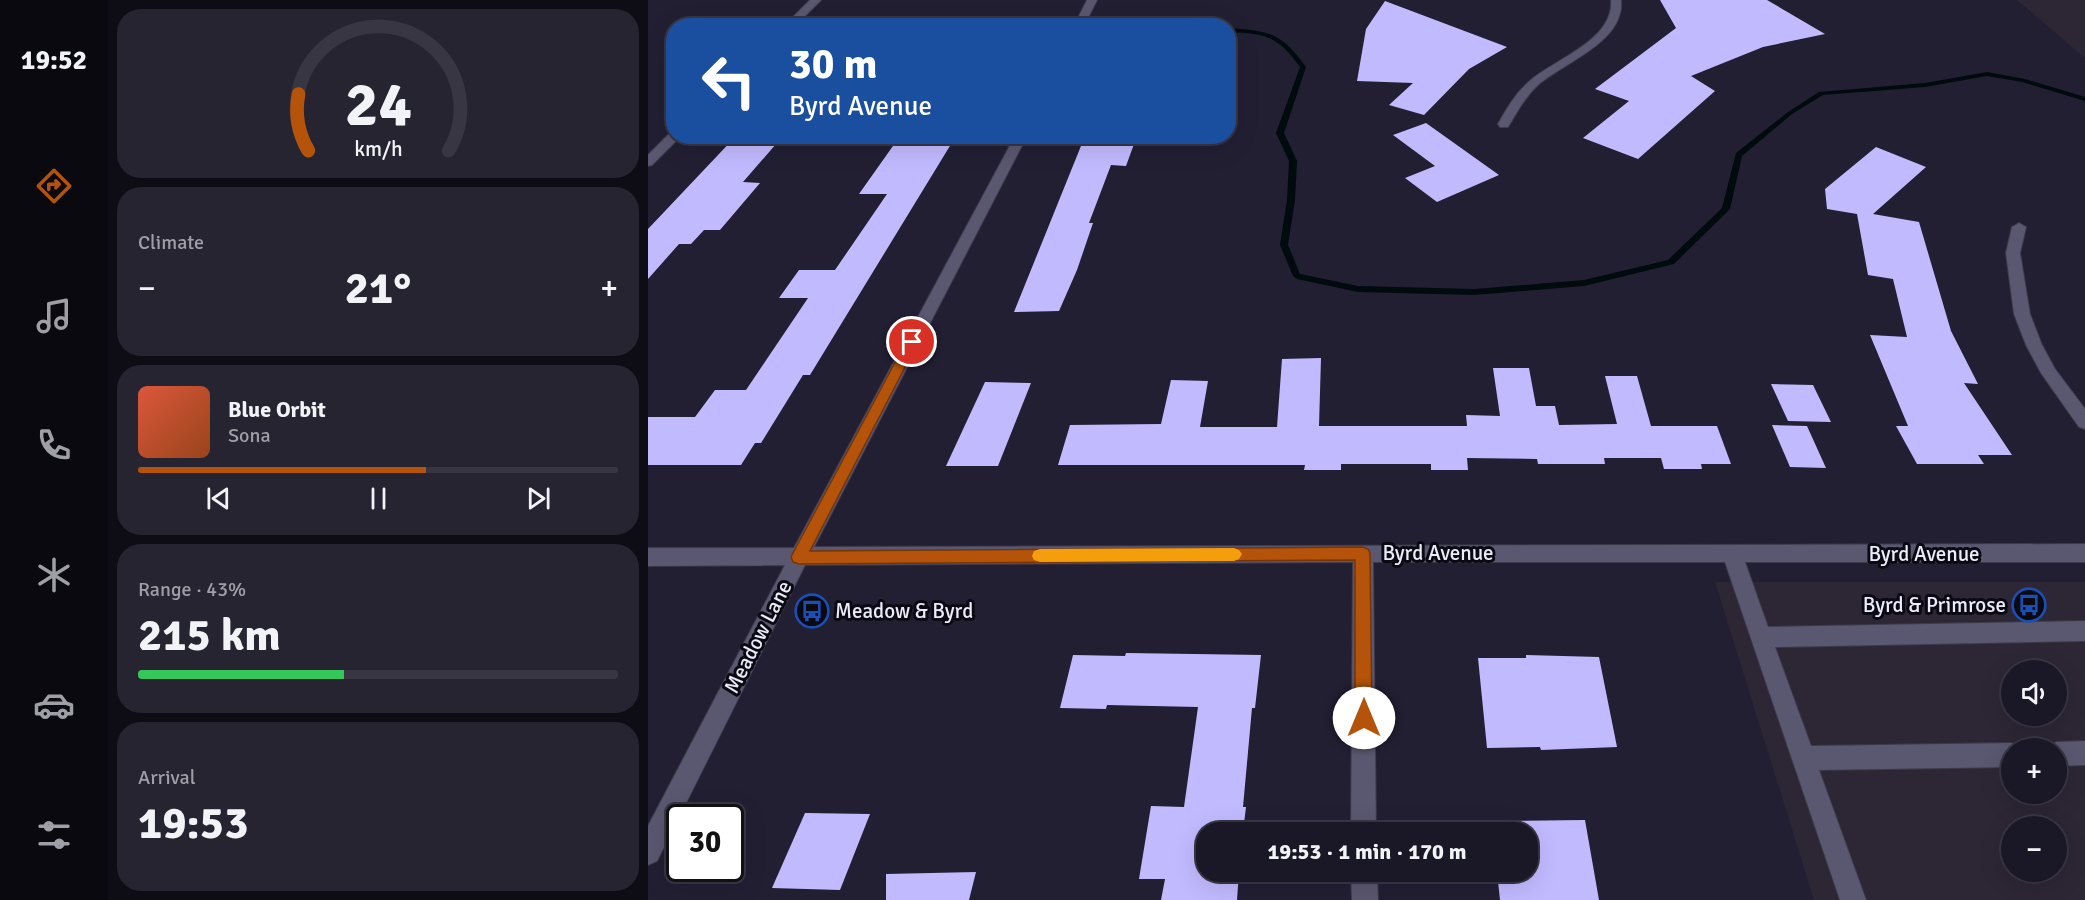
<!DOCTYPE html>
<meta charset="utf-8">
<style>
body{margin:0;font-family:Signika,sans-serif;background:#272432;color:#f1f3f6;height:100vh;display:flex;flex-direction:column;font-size:22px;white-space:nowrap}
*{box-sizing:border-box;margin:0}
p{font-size:20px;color:#9f9fa7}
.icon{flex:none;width:33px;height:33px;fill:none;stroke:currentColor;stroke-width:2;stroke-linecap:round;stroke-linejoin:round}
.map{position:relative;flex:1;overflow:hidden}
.panel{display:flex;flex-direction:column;gap:9px;padding:9px;background:#0e0d15;width:540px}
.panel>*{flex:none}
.guide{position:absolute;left:18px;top:18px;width:570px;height:126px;border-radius:24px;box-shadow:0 6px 24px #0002,0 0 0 2px #383643;background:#1a4fa0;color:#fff;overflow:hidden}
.fabs{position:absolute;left:1353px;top:660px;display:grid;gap:12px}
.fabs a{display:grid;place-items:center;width:66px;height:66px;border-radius:50%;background:#1a1726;box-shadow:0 6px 24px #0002,0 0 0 2px #383643;font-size:30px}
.speed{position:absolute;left:18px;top:804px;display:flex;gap:12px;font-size:30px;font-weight:700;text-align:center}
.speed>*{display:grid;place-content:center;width:78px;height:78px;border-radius:50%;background:#1a1726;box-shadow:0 6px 24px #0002,0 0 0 2px #383643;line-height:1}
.speed .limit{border:3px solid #111;border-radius:9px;background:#fff;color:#111}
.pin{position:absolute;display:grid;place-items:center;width:51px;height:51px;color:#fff;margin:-26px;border:3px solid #fff;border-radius:50%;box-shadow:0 2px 6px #0007}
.me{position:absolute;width:66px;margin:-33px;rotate:0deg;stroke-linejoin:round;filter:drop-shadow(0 0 4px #0008)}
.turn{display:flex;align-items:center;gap:21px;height:126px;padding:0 24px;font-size:27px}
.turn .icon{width:78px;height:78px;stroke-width:2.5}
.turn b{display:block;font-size:42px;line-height:51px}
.big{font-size:45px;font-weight:800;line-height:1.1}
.panel .widget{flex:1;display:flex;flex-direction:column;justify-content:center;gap:9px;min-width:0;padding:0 21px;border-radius:24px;background:#272432}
.panel .dial{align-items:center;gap:0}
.dial svg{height:156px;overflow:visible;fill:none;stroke:#383643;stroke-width:7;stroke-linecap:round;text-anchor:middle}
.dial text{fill:#f1f3f6;stroke:none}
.song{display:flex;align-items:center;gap:18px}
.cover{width:72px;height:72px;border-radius:9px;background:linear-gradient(135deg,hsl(10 70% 55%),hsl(20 70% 35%))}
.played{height:6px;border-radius:3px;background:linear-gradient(90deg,#b45309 60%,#383643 60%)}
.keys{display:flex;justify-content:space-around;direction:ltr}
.heat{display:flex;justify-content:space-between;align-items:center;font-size:33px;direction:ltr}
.charge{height:9px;border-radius:4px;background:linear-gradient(90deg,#34c759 43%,#383643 0)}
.trip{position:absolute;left:548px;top:822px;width:342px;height:60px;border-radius:24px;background:#1a1726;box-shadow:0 6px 24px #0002,0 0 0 2px #383643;font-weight:800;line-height:60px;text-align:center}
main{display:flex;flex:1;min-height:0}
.menu{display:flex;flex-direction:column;width:108px;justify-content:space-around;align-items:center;background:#0a090f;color:#9f9fa7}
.menu .icon{width:42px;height:42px}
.menu .on{color:#b45309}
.menu b{font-size:27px;color:#f1f3f6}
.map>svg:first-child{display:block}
</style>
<main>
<nav class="menu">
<b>19:52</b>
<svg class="icon on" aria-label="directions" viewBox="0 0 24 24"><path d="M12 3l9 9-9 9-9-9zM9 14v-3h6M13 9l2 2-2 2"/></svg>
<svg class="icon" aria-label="music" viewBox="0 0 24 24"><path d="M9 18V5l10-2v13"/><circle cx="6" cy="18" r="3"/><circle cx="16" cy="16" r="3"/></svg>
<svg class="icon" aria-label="phone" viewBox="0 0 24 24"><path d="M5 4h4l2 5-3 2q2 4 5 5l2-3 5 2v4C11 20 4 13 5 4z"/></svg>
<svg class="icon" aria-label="climate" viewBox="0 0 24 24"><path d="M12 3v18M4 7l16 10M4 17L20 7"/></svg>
<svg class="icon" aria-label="car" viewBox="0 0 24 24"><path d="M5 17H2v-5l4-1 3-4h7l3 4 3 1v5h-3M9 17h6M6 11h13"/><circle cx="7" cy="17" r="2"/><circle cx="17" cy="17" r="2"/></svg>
<svg class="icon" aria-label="filters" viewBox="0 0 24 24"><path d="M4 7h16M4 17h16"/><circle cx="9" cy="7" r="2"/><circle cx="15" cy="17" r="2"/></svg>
</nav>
<section class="panel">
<div class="widget dial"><svg viewBox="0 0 100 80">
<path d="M14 69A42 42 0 1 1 86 69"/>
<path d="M14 69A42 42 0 0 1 9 40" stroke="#b45309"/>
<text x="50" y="56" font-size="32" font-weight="700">24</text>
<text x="50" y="72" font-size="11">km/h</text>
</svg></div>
<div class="widget"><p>Climate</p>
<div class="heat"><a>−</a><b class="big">21°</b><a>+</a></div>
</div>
<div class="widget">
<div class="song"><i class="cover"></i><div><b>Blue Orbit</b><p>Sona</p></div></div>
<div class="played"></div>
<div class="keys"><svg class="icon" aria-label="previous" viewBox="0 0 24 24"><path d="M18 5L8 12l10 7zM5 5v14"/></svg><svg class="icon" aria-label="pause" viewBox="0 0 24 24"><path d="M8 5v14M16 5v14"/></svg><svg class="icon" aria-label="next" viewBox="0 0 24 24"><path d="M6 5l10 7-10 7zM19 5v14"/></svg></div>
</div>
<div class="widget"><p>Range · 43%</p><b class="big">215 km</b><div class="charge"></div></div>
<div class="widget"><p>Arrival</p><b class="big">19:53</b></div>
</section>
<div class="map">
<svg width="1437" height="900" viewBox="0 0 1437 900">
<rect width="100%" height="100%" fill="#221f33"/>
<g fill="#2d2635" fill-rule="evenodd">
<path d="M1369 0H1437V58Z"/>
<path d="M1067 582H1437V900H1166ZM1364 670H1408V716H1364ZM1364 748H1408V794H1364ZM1364 826H1408V872H1364Z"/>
</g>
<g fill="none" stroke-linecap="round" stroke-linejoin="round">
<path fill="#000b0d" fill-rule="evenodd" d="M580 28C622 31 633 32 658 67L636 133 649 161 647 200 640 245 652 274 710 286 826 289 936 280 1020 260 1074 208 1088 153 1140 112 1171 92 1277 83 1339 72 1377 79 1437 97V101L1374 82 1339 76 1277 87 1175 95 1144 114 1094 156 1082 209 1026 264 936 286 826 295 710 292 649 279 645 276 632 245 639 200 641 161 628 133 652 67C629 35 618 34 580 32Z"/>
</g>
<g fill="#c2baff">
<path d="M1012 0H1119L1177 34 1115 47 1043 76 1067 91 990 159 935 138 981 101 947 89 1028 28Z"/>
<path d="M737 1 859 47 821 69 776 115 741 105 765 83 709 81 718 29Z"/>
<path d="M778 123 851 175 789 202 757 178 787 166 745 135Z"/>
<path d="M88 136H135L95 182 112 183 72 230H56L43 244H31L0 279V229Z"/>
<path d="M252 136H308L162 375H155L113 443H107L93 465H0V417H47L67 390H98L160 298H131L151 270H187L239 194H211Z"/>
<path d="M437 136H489L478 166 463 165 441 223H445L429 270 411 311 366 312Z"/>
<path d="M1228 147 1278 167 1225 214 1271 222 1303 331 1330 384 1316 383 1364 455H1330L1336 464H1269L1248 426H1260L1222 335 1259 337 1245 279 1220 275 1209 214 1179 209 1177 189Z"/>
<path d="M673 358 671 426H819L818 415 852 416 845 368H881L888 406H907L911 425 969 424 957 376H989L1003 426H1069L1083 464H1053L1054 469H1016L1013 458H956L957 464H890L889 459 819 458 820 470H783V464H693V470H656L657 465H410L422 425 513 424 523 380 560 381 552 427H629L634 359Z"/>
<path d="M337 382 383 383 350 466H298Z"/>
<path d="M1123 384 1165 385 1183 422 1140 421Z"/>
<path d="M1124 425 1159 426 1178 468 1142 467Z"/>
<path d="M478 653 613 655 607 708H604L595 807H598L595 832H558V872H591L589 900H513L517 879H491L503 806 536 807 550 707 459 705 458 709 412 708 425 655 477 656Z"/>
<path d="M878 655 951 657 969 747 893 750 892 747 839 748 830 658H878Z"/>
<path d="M157 813 222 814 192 890 124 888Z"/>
<path d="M937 820 951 900H852L849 872H879V832H845L844 821Z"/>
<path d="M328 872 321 900H238V874Z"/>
</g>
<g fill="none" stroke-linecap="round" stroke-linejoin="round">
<g stroke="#3d3a4c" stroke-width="2">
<g id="minor">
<path d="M162 0H173L147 26H136Z"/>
<path d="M439 0H449L436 26H426Z"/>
<path d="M963 0H973C977 42 916 62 890 85 877 97 869 112 860 127H852L850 124C859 108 869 91 884 79 910 58 966 39 963 0Z"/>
<path d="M26 132V136H32L30 139 4 165 0 166V155L22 133Z"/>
<path d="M367 136H379L166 547 1437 544V562H1097L1120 627 1437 621V641L1127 647 1163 746 1364 743 1373 748H1364V767L1171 770 1218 900H1192L1077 562H725L728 832H703L705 562 157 565 9 861 0 865V826L137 565 0 566V548H146Z"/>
<path d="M1371 223 1378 227 1372 253 1382 314 1394 345 1407 369 1437 409V429L1431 427 1393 373 1378 345 1366 314 1358 253 1364 227Z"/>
<path d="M1437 741V765L1408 766V748H1398L1408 742Z"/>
<path d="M703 872H729L730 900H704Z"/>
</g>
</g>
<use href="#minor" fill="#5a5770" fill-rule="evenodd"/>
</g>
<path fill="#b45309" stroke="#753606" stroke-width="1.5" d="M264 338 270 342 162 551 715 547 720 549 722 553 724 718 722 724 716 727 710 724 707 718V560L151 564 145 562 143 557 145 553 258 342Z"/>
<path fill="#f59e0b" d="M586 548 591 550 594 554 591 559 586 561 392 562 386 560 384 556 386 551 392 549Z"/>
<defs>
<g id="bus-ring" transform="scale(1.725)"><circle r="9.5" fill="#0b0a13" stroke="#1a4fb4" stroke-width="1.5"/><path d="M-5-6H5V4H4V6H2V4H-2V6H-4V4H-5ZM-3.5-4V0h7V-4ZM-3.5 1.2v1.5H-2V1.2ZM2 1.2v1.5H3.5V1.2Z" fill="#1a4fb4"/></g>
</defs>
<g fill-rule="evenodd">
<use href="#bus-ring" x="1381" y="605"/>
<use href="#bus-ring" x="164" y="611"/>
</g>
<g text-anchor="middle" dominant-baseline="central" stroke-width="6" stroke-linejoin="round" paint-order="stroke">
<g font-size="21" fill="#ecebfa" stroke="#0b0a13">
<text x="790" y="553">Byrd Avenue</text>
<text x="1276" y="554">Byrd Avenue</text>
<text transform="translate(110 637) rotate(-63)">Meadow Lane</text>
</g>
<g font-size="21" fill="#ecebfa" stroke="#0b0a13" text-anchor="end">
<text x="1358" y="605">Byrd &amp; Primrose</text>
<text x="187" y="611" text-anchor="start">Meadow &amp; Byrd</text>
</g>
</g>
</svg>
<div class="fabs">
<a><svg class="icon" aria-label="sound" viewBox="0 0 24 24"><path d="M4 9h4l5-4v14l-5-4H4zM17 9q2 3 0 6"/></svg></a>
<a>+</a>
<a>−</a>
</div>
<div class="speed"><div class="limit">30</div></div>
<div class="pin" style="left:264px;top:342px;background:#d93025"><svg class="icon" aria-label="arrive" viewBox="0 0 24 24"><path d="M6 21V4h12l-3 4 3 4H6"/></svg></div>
<svg class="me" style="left:716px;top:718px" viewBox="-20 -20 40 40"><circle r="19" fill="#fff"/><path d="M0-13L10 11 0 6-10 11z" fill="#b45309"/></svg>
<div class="trip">19:53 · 1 min · 170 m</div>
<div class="guide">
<div class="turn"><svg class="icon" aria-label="left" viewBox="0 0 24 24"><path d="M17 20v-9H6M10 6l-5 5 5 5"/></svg><div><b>30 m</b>Byrd Avenue</div></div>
</div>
</div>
</main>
